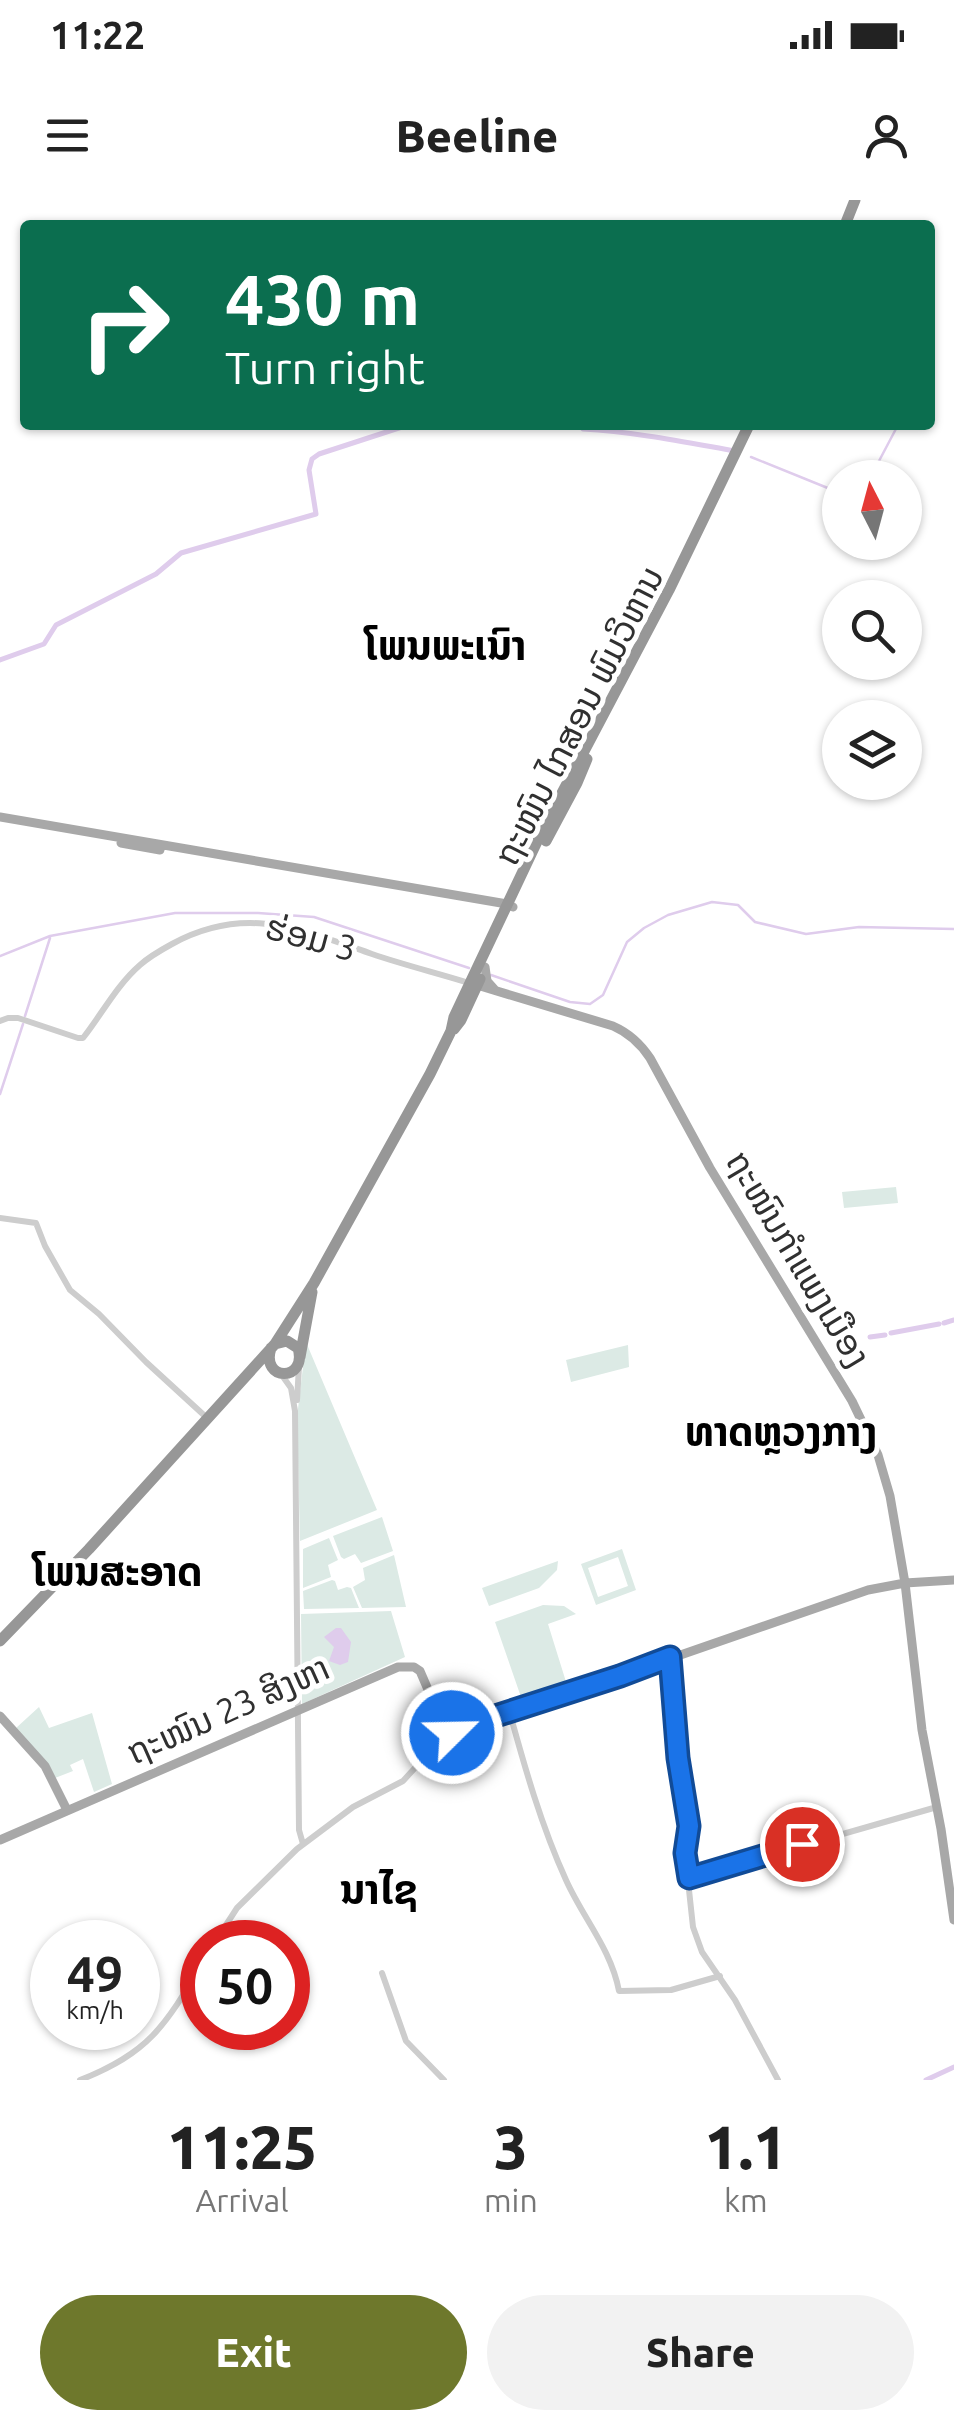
<!DOCTYPE html>
<html lang="en">
<head>
<meta charset="utf-8">
<style>
  :root { --surface:#fff; --page:#f2f2f2; --text:#222; --muted:#767676; --accent:#6e782c }
  body { margin:0; font-family:Ubuntu,"Noto Sans Lao",sans-serif; background:var(--page); color:var(--text); height:100vh; display:flex; flex-direction:column; font-size:38px; white-space:nowrap }
  * { box-sizing:border-box; margin:0 }
  p { font-size:32px; color:var(--muted) }
  .icon { flex:none; width:55px; height:55px; fill:none; stroke:currentColor; stroke-width:2; stroke-linecap:round; stroke-linejoin:round }
  .map { position:relative; height:1880px; overflow:hidden }
  .details { display:flex; flex-direction:column; background:var(--surface); flex:1 }
  .details>* { flex:none }
  .hud { position:absolute; left:20px; top:20px; width:915px; height:210px; border-radius:10px; box-shadow:0 2px 8px #0004; background:#0b6e4f; color:#fff; overflow:hidden }
  .needle { width:65px; rotate:354deg }
  .fabs { position:absolute; left:822px; top:260px; display:grid; gap:20px }
  .fabs a { display:grid; place-items:center; width:100px; height:100px; border-radius:50%; background:var(--surface); box-shadow:0 2px 8px #0004; font-size:50px }
  .speed { position:absolute; left:30px; top:1720px; display:flex; gap:20px; font-size:50px; font-weight:700; text-align:center }
  .speed>* { display:grid; place-content:center; width:130px; height:130px; border-radius:50%; background:var(--surface); box-shadow:0 2px 8px #0004; line-height:1 }
  .speed small { font-size:25px; font-weight:400 }
  .speed .limit { border:15px solid #d22; background:#fff; color:#111 }
  .pin { position:absolute; display:grid; place-items:center; width:85px; height:85px; color:#fff; margin:-42px; border:5px solid #fff; border-radius:50%; box-shadow:0 2px 10px #0007 }
  .me { position:absolute; width:110px; margin:-55px; rotate:67deg; stroke-linejoin:round; filter:drop-shadow(0 0 8px #0008) }
  .turn { display:flex; align-items:center; gap:35px; height:210px; padding:0 40px; font-size:45px }
  .turn .icon { width:130px; height:130px; stroke-width:2.5 }
  .turn b { display:block; font-size:70px; line-height:85px }
  .eta { display:flex; justify-content:space-evenly; align-items:center; height:170px; text-align:center }
  .eta b { font-size:60px; font-weight:800; line-height:70px }
  .cta { display:flex; gap:20px; margin-top:auto; padding:20px 40px }
  .cta a { flex:1; height:115px; border-radius:60px; background:var(--accent); color:#fff; font-size:40px; font-weight:800; line-height:115px; text-align:center }
  .cta a+a { background:var(--page); color:var(--text) }
  .status { display:flex; justify-content:space-between; align-items:center; height:70px; padding:0 50px; background:var(--surface); direction:ltr }
  .status svg { height:28px; fill:currentColor }
  header { display:flex; justify-content:space-between; align-items:center; height:130px; padding:0 40px; background:var(--surface); font-size:45px; font-weight:800 }
  .map>svg:first-child { display:block }
  .green { fill:#dceae5; fill-rule:evenodd }
  .water { fill:#dfccec }
  .lines { fill:none; stroke-linecap:round; stroke-linejoin:round }
  .stream { stroke:#dfccec; stroke-width:2.5 }
  .canal { stroke:#dfccec; stroke-width:5 }
  .minor { stroke:#cdcdcd; stroke-width:6 }
  .major { stroke:#a8a8a8; stroke-width:9 }
  .highway { stroke:#979797; stroke-width:11 }
  .route-casing { stroke:#114b97; stroke-width:25 }
  .route { stroke:#1a73e8; stroke-width:18 }
  .labels { text-anchor:middle; stroke-width:10; stroke-linejoin:round; paint-order:stroke }
  .street-label { font-size:35px; fill:#303030; stroke:#fff }
  .quarter-label { font-size:40px; font-weight:bold; fill:#000; stroke:#fff }
</style>
</head>
<body>
<div class="status"><b>11:22</b><svg viewBox="0 0 49 12"><path d="M0 12V9h3v3zM5 12V6h3v6zM10 12V3h3v9zM15 12V0h3v12zM26 1h20v11H26zM47 4h2v5h-2z"/></svg></div>
<header><svg class="icon" aria-label="menu" viewBox="0 0 24 24"><path d="M4 6h16M4 12h16M4 18h16"/></svg>Beeline<svg class="icon" aria-label="person" viewBox="0 0 24 24"><circle cx="12" cy="8" r="4"/><path d="M4 21q1-7 8-7t8 7"/></svg></header>
<div class="map">
<svg width="954" height="1880" viewBox="0 0 954 1880">
  <rect width="100%" height="100%" fill="#fff"/>
  <!-- green -->
  <path class="green" d="M896,987l2,16 -54,5 -2,-16z
    M306,1142l71,168 -77,31 -3,-124z
    M628,1145l1,22 -58,15 -5,-22z
    M382,1317l11,34 -32,12 -6,-9 -11,5 -3,-2 -8,-21z
    M329,1338l9,22 -10,5 3,12 -28,11v-39z
    M622,1349l14,41 -40,15 -15,-41zM618,1357l10,29 -30,11 -10,-29z
    M394,1355l12,52 -44,1 -9,-21 12,-7 -2,-12z
    M558,1361l-1,9 -18,18 -50,18 -7,-18z
    M332,1380l3,1 3,9 9,-3 4,1 8,20 -55,1 -1,-18z
    M543,1405l21,1 12,8 -28,10 19,61 -45,15 -27,-78z
    M391,1411l14,46 -103,47 -1,-90z
    M39,1507l10,21 43,-15 20,71 -18,8 -11,-33 -13,6 3,6 -18,7 -39,-50z"/>
  <!-- water -->
  <path class="water" d="M336,1428h5l10,14 -3,20 -8,3 -11,-4 5,-14 -10,-10z"/>
  <g class="lines">
    <!-- stream -->
    <path class="stream" d="M751,257l89,36
      M870,278l28,-53
      M0,756l50,-20 125,-23h83l56,4 155,51
      M491,775l79,27 20,2 13,-9 24,-53 17,-14 24,-13 44,-13 26,3 17,17 51,12 53,-7 95,2
      M25,816l25,-78
      M0,894l23,-70"/>
    <!-- canal -->
    <path class="canal" d="M580,225l3,4c52,3 101,13 152,22
      M0,460l44,-16 12,-19 100,-51 25,-21 135,-39 -7,-44 3,-11 7,-5 89,-29
      M944,1123l10,-3
      M891,1133l48,-9
      M870,1137l15,-2
      M926,1880l28,-13"/>
    <!-- minor -->
    <path class="minor" d="M0,821l8,-3h10l60,20h5c19,-24 33,-52 57,-73 10,-9 21,-15 32,-21 73,-40 128,-15 200,10 32,11 65,19 97,29
      M0,1018l36,5 9,23 25,44 29,24 47,48 60,55
      M281,1174l10,14 4,23 4,419 4,14
      M297,1200l2,-33
      M670,1458l8,100 11,68 -4,27 8,74 9,25 33,48 43,80
      M509,1510c16,58 32,115 57,170 17,38 45,69 53,111l52,-1 49,-14
      M689,1678l248,-71
      M215,1742l22,-34 60,-59 56,-42 50,-26 42,-46
      M382,1773l24,68 38,39
      M80,1880c69,-27 85,-54 122,-116"/>
    <!-- major -->
    <path class="major" d="M0,617l507,87 6,3
      M121,643l39,7
      M485,767l2,14 8,9
      M477,785l136,41c16,7 27,17 37,32l60,110 142,233 26,54 12,41 15,87 17,147 19,99 13,91
      M0,1516l45,50 22,44
      M445,1529l4,-1 3,2 168,-54 248,-86 37,-7 49,-3
      M0,1640l398,-173h16l6,4 25,58 -1,5 7,2"/>
    <!-- highway -->
    <path class="highway" d="M845,25l10,-25
      M546,641l31,-58 10,-24
      M454,829l7,-9 19,-41
      M275,1144l39,-61 116,-209 21,-43 3,-14 16,-34 72,-152 127,-241 80,-165
      M300,1157l12,-65
      M0,1441l89,-92 186,-205 12,-3 11,7c10,34 -38,34 -27,0"/>
  </g>
  <g class="lines">
    <defs>
      <path id="route" d="M452,1533v-3l168,-54 50,-19 8,101 11,68 -4,27 4,25 113,-34"/>
    </defs>
    <!-- route casing -->
    <use href="#route" class="route-casing"/>
    <!-- route -->
    <use href="#route" class="route"/>
  </g>
  <g class="labels">
    <!-- street labels -->
    <g class="street-label">
      <text transform="translate(579 516) rotate(-63)" y="12">ຖະໜົນ ໄກສອນ ພົມວິຫານ</text>
      <text transform="translate(311 738) rotate(15)" y="12">ຮ່ອມ 3</text>
      <text transform="translate(798 1059) rotate(59)" y="12">ຖະໜົນກຳແພງເມືອງ</text>
      <text transform="translate(228 1510) rotate(-24)" y="12">ຖະໜົນ 23 ສິງຫາ</text>
    </g>
    <!-- quarter labels -->
    <g class="quarter-label">
      <text x="445" y="460">ໂພນພະເນົາ</text>
      <text x="781" y="1246">ທາດຫຼວງກາງ</text>
      <text x="117" y="1386">ໂພນສະອາດ</text>
      <text x="379" y="1704">ນາໄຊ</text>
    </g>
  </g>
</svg>
<div class="fabs">
<a><svg class="needle" viewBox="-14 -14 28 28"><path d="M0-13l5 13h-10z" fill="#e53935"/><path d="M0 13l5-13h-10z" fill="#767676"/></svg></a>
<a><svg class="icon" aria-label="search" viewBox="0 0 24 24"><circle cx="10" cy="10" r="6"/><path d="M15 15l6 6"/></svg></a>
<a><svg class="icon" aria-label="layers" viewBox="0 0 24 24"><path d="M12 4l9 5-9 5-9-5zM3 14l9 5 9-5"/></svg></a>
</div>
<div class="speed"><div>49<small>km/h</small></div><div class="limit">50</div></div>
<div class="pin" style="left:802px;top:1644px;background:#d93025"><svg class="icon" aria-label="arrive" viewBox="0 0 24 24"><path d="M6 21V4h12l-3 4 3 4H6"/></svg></div>
<svg class="me" style="left:452px;top:1533px" viewBox="-20 -20 40 40"><circle r="17" fill="#1a73e8" stroke="#fff" stroke-width="3"/><path d="M0-11L8 9 0 5-8 9z" fill="#fff"/></svg>
<div class="hud">
<div class="turn"><svg class="icon" aria-label="right" viewBox="0 0 24 24"><path d="M7 20v-9h11M14 6l5 5-5 5"/></svg><div><b>430 m</b>Turn right</div></div>
</div>
</div>
<section class="details">
<div class="eta">
<div><b>11:25</b><p>Arrival</p></div>
<div><b>3</b><p>min</p></div>
<div><b>1.1</b><p>km</p></div>
</div>
<div class="cta"><a>Exit</a><a>Share</a></div>
</section>
</body>
</html>
